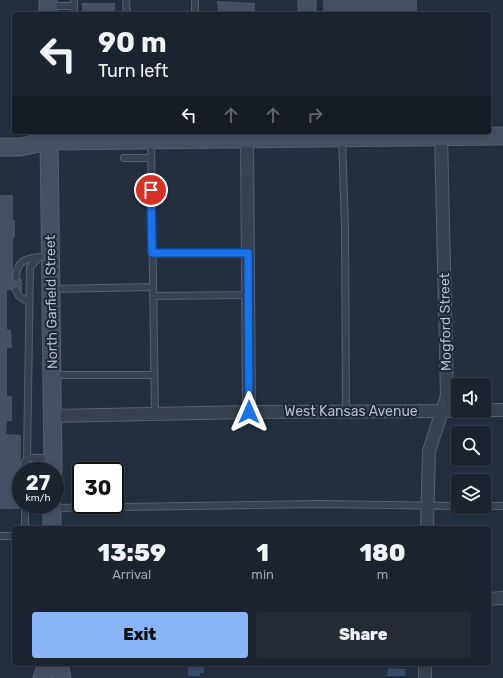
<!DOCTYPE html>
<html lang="en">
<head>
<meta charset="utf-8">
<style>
  :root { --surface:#1b232e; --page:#242b36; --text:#f1f3f6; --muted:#a0a4aa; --line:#39404a; --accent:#8ab4f8 }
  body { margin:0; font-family:Rubik,sans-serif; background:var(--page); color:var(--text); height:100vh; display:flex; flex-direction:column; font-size:15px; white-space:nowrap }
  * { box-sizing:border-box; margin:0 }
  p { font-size:13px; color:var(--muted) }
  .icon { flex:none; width:22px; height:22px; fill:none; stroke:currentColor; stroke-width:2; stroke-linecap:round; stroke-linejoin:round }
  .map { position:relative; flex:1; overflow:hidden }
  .details { position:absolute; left:12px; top:526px; width:479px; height:140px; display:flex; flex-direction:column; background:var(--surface); border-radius:4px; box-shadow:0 2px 6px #0003,0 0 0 1px var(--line) }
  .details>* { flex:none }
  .banner { position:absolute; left:12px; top:12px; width:479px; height:122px; border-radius:4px; box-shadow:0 2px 6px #0003,0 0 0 1px var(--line); background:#1b232e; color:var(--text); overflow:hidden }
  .buttons { position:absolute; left:451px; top:378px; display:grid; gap:8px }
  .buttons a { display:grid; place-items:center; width:40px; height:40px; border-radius:4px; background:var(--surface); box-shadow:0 2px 6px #0003,0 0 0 1px var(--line); font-size:20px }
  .speed { position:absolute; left:12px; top:462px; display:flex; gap:8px; font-size:20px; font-weight:700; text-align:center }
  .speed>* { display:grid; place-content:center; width:52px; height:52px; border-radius:50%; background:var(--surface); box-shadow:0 2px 6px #0003,0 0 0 1px var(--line); line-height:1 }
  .speed small { font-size:10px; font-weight:400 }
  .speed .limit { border:2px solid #111; border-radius:6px; background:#fff; color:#111 }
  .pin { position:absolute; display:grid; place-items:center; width:34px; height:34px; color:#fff; margin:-17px; border:2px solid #fff; border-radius:50%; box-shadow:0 1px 4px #0007 }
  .me { position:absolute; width:44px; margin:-22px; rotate:0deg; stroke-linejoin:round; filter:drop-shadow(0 0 3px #0008) }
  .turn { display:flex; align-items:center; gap:14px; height:84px; padding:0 20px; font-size:18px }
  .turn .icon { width:52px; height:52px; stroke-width:2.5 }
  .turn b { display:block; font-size:28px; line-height:34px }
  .lanes { display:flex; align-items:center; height:38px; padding:0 20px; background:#0003; justify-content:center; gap:20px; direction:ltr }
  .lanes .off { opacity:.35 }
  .eta { display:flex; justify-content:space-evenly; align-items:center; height:68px; text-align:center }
  .eta b { font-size:24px; font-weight:800; line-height:28px }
  .cta { display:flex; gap:8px; margin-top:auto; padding:8px 20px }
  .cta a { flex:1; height:46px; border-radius:4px; background:var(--accent); color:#111; font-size:16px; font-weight:800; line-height:46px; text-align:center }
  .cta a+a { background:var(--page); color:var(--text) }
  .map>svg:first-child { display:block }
  .water { fill:#394c67 }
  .building { fill:#455162 }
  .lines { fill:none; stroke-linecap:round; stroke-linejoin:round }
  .lane-casing { stroke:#565f6c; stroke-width:8 }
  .street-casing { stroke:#565f6c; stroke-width:14 }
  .secondary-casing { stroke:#565f6c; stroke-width:19 }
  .lane { stroke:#38414e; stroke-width:6 }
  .street { stroke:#38414e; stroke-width:12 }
  .secondary { stroke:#465061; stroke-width:17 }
  .route-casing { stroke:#114b97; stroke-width:10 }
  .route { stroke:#1a73e8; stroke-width:7 }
  .labels { text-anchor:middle; stroke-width:4; stroke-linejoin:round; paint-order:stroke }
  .street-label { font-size:14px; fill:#b4bcc9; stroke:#1d2633 }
</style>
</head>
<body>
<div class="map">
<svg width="503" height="678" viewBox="0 0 503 678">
  <rect width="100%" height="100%" fill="#242f3e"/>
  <!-- water -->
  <path class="water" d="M188,664h16v9h-4v3h-12z
    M388,668l17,1v7h-18z"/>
  <!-- building -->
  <path class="building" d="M323,0h94v14h-94z
    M217,1l38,2v11h-37z
    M82,3h33v11h-33z
    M0,195h13v25h2v17l-2,2v39l9,1v12l-15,-1v39l4,1 1,18h-5v48h5v25h-5l-1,13 15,1 -1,74h-20z"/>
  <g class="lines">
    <defs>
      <path id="lane" d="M74,0v14
        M126,0l1,14
        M195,0v14
        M50,6h24
        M342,139l3,88 1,184
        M151,141l4,273
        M124,158h27
        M152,253h96
        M16,278c1,-17 8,-19 23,-21
        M52,289l101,-2
        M16,290l3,6 9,6
        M153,296l95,-1
        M54,375h100
        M27,458l3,-191 9,-10 10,-1
        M25,471l-1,-7 3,-6h24
        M25,505v23
        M484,506h19
        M54,508l265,-4 139,2
        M0,536h14"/>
      <path id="street" d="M247,138l2,274
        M484,410h19
        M53,416l196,-4 209,-1
        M427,528l2,-77 18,-55 -6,-260
        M489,599l14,-1
        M425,664v14"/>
      <path id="secondary" d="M48,0v14
        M307,0v14
        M49,132l4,339
        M0,147h20l29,-6 454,-5
        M52,505v23
        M59,664l3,14
        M42,678l5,-14"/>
    </defs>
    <!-- lane casing -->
    <use href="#lane" class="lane-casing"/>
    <!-- street casing -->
    <use href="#street" class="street-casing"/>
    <!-- secondary casing -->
    <use href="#secondary" class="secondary-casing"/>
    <!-- lane -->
    <use href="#lane" class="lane"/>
    <!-- street -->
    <use href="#street" class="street"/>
    <!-- secondary -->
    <use href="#secondary" class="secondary"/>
  </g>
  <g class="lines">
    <defs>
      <path id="route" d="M151,190l1,63h96l1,159"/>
    </defs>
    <!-- route casing -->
    <use href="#route" class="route-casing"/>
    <!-- route -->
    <use href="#route" class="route"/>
  </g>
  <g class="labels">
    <!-- street labels -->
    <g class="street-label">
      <text transform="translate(51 302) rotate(-91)" y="5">North Garfield Street</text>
      <text transform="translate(445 322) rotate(-91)" y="5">Mogford Street</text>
      <text x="351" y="416">West Kansas Avenue</text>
    </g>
  </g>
</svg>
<div class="buttons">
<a><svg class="icon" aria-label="sound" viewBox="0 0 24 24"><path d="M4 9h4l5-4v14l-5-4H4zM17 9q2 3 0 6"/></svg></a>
<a><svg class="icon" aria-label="search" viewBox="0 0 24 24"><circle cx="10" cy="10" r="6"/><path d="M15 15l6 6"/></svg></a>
<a><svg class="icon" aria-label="layers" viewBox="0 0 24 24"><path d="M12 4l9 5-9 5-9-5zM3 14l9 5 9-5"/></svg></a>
</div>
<div class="speed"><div>27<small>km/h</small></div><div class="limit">30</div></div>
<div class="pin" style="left:151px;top:190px;background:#d93025"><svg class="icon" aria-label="arrive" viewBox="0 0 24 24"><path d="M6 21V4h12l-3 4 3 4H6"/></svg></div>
<svg class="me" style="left:249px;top:412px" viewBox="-20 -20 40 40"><path d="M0-17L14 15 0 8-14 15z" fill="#1a73e8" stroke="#fff" stroke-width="4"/></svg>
<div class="banner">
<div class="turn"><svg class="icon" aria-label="left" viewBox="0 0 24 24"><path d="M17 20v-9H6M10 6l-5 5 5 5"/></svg><div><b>90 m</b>Turn left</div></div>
<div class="lanes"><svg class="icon" aria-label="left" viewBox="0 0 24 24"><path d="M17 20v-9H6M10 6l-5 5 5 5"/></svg><svg class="icon off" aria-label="ahead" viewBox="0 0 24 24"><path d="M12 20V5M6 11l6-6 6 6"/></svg><svg class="icon off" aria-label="ahead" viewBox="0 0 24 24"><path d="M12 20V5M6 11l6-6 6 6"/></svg><svg class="icon off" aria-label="right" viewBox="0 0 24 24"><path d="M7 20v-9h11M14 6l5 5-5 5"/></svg></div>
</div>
<section class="details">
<div class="eta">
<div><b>13:59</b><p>Arrival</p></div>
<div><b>1</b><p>min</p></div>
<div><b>180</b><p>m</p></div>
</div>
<div class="cta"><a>Exit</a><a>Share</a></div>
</section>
</div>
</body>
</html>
